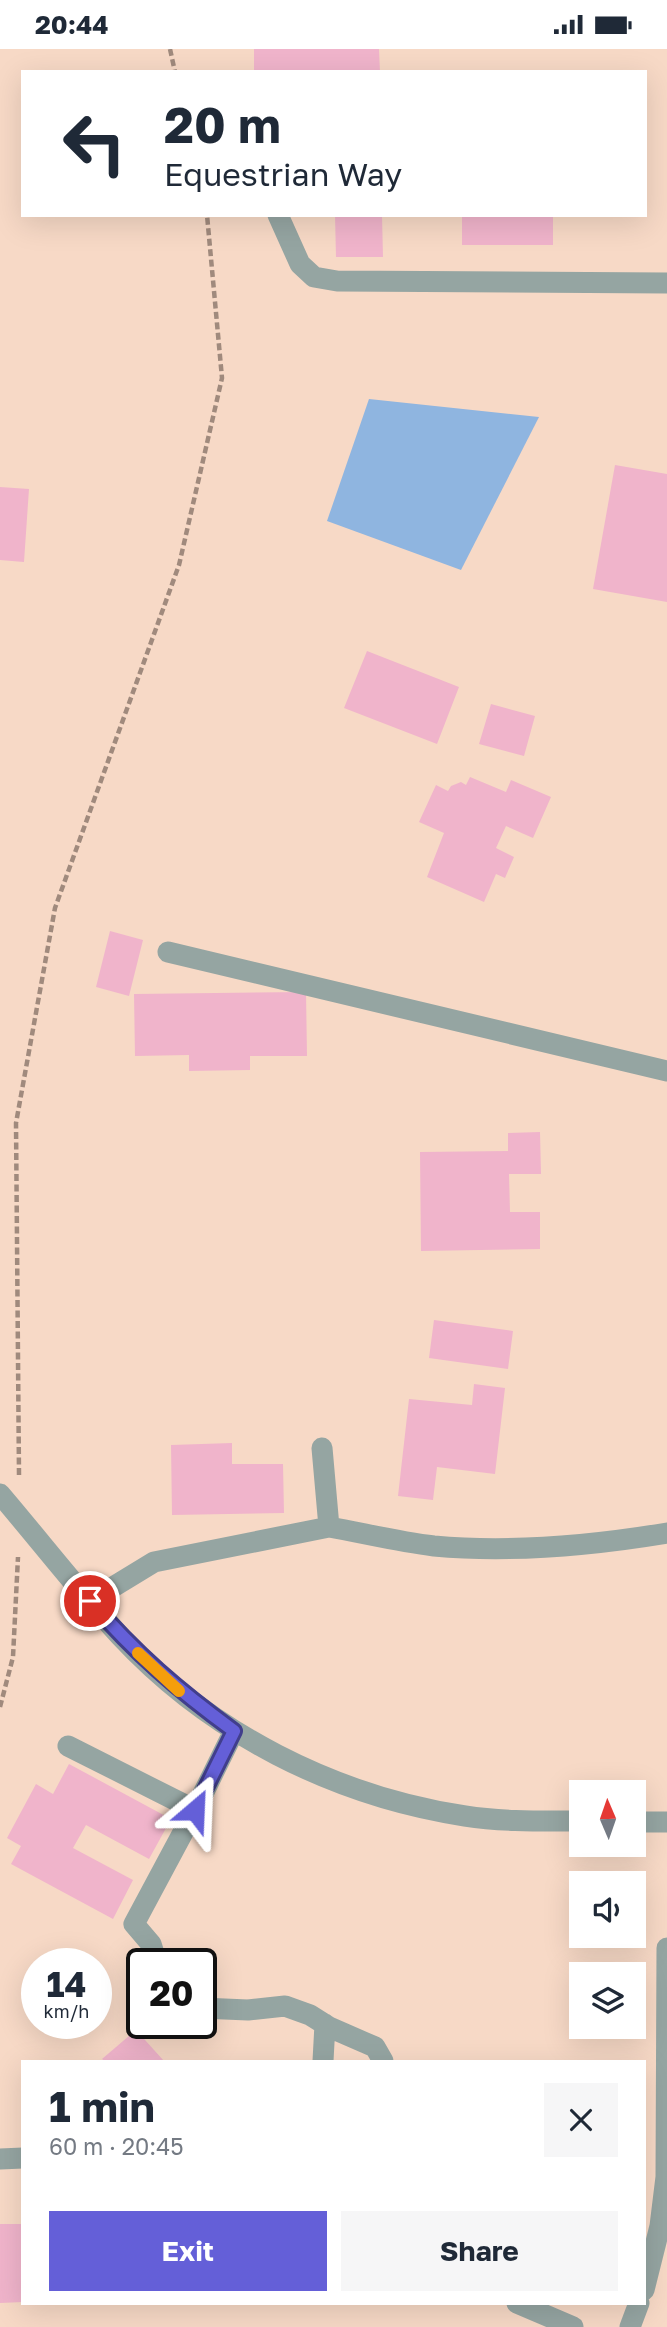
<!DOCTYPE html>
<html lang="en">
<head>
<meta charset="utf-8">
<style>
  :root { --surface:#fff; --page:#f6f6f7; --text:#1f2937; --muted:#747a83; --accent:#645fd8 }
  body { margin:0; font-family:"Golos Text",sans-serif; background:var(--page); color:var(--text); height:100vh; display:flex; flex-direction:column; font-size:26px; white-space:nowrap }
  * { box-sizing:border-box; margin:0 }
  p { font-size:23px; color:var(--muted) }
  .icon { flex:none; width:38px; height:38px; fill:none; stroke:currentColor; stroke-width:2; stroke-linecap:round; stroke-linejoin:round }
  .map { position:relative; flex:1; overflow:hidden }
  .panel { position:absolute; left:21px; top:2011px; width:625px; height:245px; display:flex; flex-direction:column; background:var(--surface); border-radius:0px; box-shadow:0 7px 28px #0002 }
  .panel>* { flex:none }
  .banner { position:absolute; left:21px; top:21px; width:626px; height:147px; border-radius:0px; box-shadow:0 7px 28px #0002; background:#fff; color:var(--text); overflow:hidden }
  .needle { width:46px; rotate:358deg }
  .fabs { position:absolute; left:569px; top:1731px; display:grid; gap:14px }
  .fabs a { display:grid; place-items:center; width:77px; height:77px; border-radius:0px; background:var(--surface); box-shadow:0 7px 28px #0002; font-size:35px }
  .speed { position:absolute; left:21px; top:1899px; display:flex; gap:14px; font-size:35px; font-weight:700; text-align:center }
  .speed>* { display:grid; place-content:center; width:91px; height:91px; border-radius:50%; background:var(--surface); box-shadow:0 7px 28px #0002; line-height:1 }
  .speed small { font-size:18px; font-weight:400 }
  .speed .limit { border:4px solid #111; border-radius:10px; background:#fff; color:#111 }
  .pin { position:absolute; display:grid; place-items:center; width:60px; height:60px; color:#fff; margin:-30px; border:4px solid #fff; border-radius:50%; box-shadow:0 2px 7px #0007 }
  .me { position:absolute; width:77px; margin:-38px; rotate:26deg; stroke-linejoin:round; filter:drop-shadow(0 0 5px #0008) }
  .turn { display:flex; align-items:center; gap:24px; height:147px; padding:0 28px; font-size:32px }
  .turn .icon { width:91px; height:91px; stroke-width:2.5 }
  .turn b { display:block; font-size:49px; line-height:60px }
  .round { display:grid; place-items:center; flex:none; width:74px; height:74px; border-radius:0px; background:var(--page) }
  .head { display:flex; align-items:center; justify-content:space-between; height:119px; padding:0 28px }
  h1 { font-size:42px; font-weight:700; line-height:52px }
  .action { display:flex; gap:14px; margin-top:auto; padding:14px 28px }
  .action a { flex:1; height:80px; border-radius:0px; background:var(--accent); color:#fff; font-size:28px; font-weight:700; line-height:80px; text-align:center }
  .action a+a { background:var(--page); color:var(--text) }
  .status { display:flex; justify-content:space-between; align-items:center; height:49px; padding:0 35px; background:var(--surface); direction:ltr }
  .status svg { height:19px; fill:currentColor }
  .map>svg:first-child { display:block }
  .water { fill:#8fb5e0 }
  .building { fill:#f0b4cb }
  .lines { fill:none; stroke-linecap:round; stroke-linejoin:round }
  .path { stroke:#a08a7d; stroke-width:4.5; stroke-dasharray:7 3.5; stroke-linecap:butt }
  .minor { stroke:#95a5a2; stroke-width:21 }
  .route-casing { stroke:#413e8c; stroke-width:18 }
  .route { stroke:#645fd8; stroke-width:12 }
  .slow { stroke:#f59e0b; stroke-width:12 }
</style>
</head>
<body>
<div class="status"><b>20:44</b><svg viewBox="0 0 49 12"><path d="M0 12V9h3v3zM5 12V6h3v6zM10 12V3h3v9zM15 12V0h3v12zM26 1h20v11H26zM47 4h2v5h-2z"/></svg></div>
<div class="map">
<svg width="667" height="2278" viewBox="0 0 667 2278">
  <rect width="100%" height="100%" fill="#f7d9c6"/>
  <!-- water -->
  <path class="water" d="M369,350l170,18 -78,153 -134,-49z"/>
  <!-- building -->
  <path class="building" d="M254,0h125l1,23h-126z
    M335,166h47l1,42h-47z
    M462,166h91v30h-91z
    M615,416l52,9v128l-74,-13z
    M0,438l29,2 -5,73 -24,-2z
    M367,602l92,36 -22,57 -93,-36z
    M491,655l44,12 -11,40 -45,-12z
    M470,728l36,15 5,-12 40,17 -18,41 -27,-12 -10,22 18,9 -9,21 -9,-4 -12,28 -57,-25 17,-44 -25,-11 17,-37 12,6 3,-5 10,-4 5,3z
    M110,882l33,9 -14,56 -33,-9z
    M306,943l1,64h-57v14l-61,1v-16l-54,1 -1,-62z
    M540,1083l1,42h-32l1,38h30v37l-119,2 -1,-99 88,-1v-18z
    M434,1271l79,11 -5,38 -79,-11z
    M474,1335l31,4 -10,86 -58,-7 -4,33 -35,-4 11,-97 63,6z
    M232,1394v21h51l1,49 -112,2 -1,-70z
    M69,1715l102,55 -22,40 -63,-34 -13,23 60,32 -20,39 -102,-55 10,-18 -14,-8 29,-54 17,10z
    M136,1981l28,31h-59l-3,-2z
    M0,2175h23v78l-23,1z"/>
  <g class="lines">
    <!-- path -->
    <path class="path" d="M170,0l5,23
      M19,1426l-3,-352 39,-215 124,-343 43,-187 -15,-163
      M0,1658l13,-50 5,-100"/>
    <!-- minor -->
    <path class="minor" d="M278,166l22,49 14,13 23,4 330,2
      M168,903l499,119
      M0,1445c40,47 78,96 120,142 90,97 214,160 345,180 38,6 77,5 116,5
      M329,1478c34,6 70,15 105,19 78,7 155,0 233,-13
      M90,1552l64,-39 175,-35 -7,-79
      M68,1697l127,64 39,-79
      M634,1773h33
      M157,1914l-6,-19 -17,-20 61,-114
      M201,1959l47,2 37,-4 25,9 19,12 46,20 8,14
      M323,2012l2,-37
      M0,2110l23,-1
      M644,2241l16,-64 6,-49 1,-229
      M517,2254l56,24
      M630,2278l9,-24"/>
  </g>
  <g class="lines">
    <defs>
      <path id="route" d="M90,1552c46,53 88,89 144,130l-39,79"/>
    </defs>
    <!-- route casing -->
    <use href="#route" class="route-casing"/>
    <!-- route -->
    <use href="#route" class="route"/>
    <!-- slow -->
    <path class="slow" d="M138,1604l41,38"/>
  </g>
</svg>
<div class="fabs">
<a><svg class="needle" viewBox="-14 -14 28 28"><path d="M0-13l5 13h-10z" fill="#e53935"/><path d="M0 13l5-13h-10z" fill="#747a83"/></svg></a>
<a><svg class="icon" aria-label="sound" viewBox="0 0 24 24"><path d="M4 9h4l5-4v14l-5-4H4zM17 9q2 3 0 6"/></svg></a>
<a><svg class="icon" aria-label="layers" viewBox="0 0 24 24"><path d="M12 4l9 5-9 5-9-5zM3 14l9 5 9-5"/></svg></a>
</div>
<div class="speed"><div>14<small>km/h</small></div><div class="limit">20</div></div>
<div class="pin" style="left:90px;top:1552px;background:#d93025"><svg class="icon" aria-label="arrive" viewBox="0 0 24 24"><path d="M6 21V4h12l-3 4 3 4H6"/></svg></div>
<svg class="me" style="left:195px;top:1761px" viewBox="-20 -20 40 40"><path d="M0-17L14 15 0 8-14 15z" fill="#645fd8" stroke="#fff" stroke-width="4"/></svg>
<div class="banner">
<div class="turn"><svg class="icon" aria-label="left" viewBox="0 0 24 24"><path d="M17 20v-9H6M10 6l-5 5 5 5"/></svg><div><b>20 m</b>Equestrian Way</div></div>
</div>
<section class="panel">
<div class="head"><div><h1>1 min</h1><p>60 m · 20:45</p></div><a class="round"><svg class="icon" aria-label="close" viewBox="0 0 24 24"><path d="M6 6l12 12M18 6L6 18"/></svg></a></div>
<div class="action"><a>Exit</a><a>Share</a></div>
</section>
</div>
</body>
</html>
